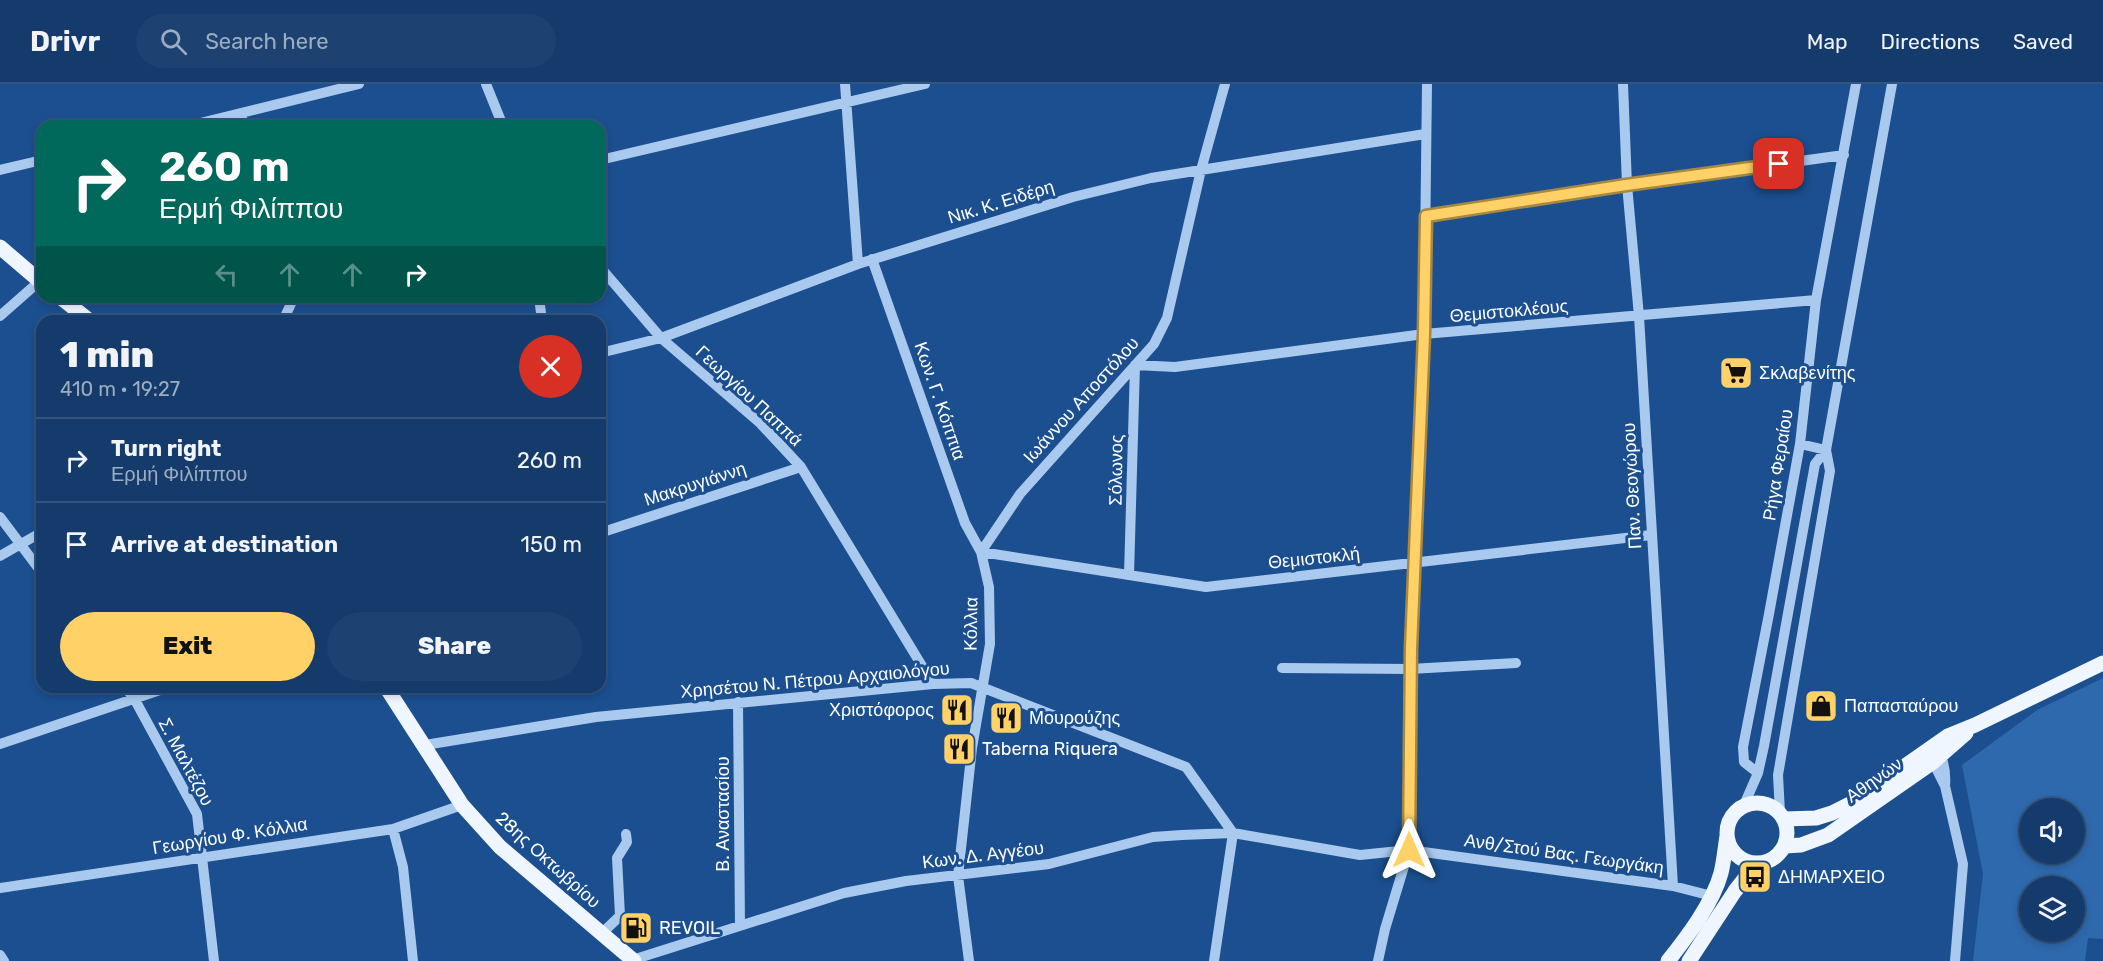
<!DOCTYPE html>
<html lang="en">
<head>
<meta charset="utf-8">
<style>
  :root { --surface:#143b6b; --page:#1d4271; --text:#f1f3f6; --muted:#9dadc1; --line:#33557e; --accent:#ffd166 }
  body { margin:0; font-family:Rubik,sans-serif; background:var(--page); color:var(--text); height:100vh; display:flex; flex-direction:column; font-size:22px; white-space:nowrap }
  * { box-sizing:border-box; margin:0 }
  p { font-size:20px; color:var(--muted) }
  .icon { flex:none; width:33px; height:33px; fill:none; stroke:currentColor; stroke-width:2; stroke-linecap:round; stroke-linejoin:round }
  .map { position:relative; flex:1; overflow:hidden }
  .panel { position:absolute; left:36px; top:231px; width:570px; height:378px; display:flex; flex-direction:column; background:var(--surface); border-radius:18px; box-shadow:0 3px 9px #0003,0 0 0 2px var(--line) }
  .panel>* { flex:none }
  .top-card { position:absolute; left:36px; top:36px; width:570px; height:183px; border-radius:18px; box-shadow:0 3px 9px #0003,0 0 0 2px var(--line); background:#00695c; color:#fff; overflow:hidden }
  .controls { position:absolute; left:2019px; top:714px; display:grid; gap:12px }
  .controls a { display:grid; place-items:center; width:66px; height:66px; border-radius:50%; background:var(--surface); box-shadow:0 3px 9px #0003,0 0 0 2px var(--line); font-size:30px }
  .pin { position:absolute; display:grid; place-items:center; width:51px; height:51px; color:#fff; margin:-26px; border-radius:12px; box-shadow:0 3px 9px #0006 }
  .me { position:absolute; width:66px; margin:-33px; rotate:0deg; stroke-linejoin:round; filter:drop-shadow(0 0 4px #0008) }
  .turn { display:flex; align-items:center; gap:21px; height:126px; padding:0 24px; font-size:27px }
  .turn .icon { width:78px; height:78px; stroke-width:2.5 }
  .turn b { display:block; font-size:42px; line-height:51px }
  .lanes { display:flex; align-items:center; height:57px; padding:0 24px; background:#0003; justify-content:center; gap:30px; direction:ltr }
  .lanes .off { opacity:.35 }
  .round { display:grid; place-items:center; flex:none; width:63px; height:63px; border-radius:32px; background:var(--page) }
  .summary { display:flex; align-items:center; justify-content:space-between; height:102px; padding:0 24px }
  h1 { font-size:36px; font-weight:800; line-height:45px }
  .button { display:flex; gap:12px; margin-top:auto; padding:12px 24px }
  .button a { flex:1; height:69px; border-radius:36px; background:var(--accent); color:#111; font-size:24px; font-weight:800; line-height:69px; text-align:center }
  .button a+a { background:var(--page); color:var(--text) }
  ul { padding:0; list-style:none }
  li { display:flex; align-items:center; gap:18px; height:84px; padding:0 24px; border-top:2px solid var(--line) }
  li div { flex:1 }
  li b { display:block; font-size:22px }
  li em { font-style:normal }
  header { display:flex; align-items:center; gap:36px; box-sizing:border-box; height:84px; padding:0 30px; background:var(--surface); border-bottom:2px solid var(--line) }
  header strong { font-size:28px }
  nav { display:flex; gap:33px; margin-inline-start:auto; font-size:21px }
  .search { width:420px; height:54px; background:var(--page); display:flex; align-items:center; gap:15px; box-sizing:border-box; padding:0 21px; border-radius:33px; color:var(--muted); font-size:22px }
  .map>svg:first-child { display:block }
  .green { fill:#2e69ad; fill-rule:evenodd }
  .building { fill:#4478b7; stroke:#cfe3fa; stroke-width:1.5 }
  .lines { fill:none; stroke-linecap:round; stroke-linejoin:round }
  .minor { stroke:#a9c9ee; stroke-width:10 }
  .major { stroke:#f0f6ff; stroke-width:15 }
  .route-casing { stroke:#a68842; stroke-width:15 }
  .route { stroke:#ffd166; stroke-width:10 }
  .labels { text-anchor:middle; stroke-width:6; stroke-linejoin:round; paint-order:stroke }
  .street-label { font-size:18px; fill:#fff; stroke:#1b4f8f }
  .poi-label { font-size:18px; fill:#fff; stroke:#1b4f8f; text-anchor:start }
</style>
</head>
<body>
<header>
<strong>Drivr</strong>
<div class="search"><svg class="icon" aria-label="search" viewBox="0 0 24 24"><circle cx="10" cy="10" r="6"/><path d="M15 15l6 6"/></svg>Search here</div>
<nav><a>Map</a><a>Directions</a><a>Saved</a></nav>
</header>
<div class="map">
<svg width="2103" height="877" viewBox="0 0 2103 877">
  <rect width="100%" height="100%" fill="#1b4f8f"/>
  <!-- green -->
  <path class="green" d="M2103,594v261l-15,-1 -3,23h-112l10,-87 -21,-109 75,-55zM2030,724h44v46h-44zM2030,802h44v46h-44z"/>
  <!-- building -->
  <path class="building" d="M644,829l3,28 -18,2 -4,-27z"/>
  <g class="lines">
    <!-- minor -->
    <path class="minor" d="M486,0l17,42
      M845,0l13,180
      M1623,0l4,101 12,131 34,570
      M237,30l11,12
      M188,42l171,-42
      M600,76l325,-76
      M0,86l42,-10
      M1426,132l201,-31 217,-30
      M872,175l93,264 16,29 8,35 1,57 -18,104 -14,128 11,85
      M600,183l61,71 99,85 41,44 132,217
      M539,213l3,24
      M0,232l42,-37
      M283,237l11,-24
      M600,269l61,-15 197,-74 215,-67 78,-19 274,-44
      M1800,360l26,6
      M0,433l42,56
      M600,449l201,-66
      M981,468l225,35 445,-52
      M981,468l39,-58 134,-150 13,-26 34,-148 24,-86
      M0,472l42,-24
      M1129,491l6,-210 40,2 249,-33 392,-34
      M1282,584l128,1 106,-6
      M125,603l10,13 62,114 17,147
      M738,618l2,224
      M0,660l169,-57
      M425,661l171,-28 337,-33 38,-1 215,84 47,66
      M1930,672l15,30c1,-12 -1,-26 -8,-36
      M1758,689l-14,-11 -1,-15 26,-133 31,-170 16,-144 40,-216
      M1945,702l18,78 -8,97
      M1744,721l14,-32 6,-27 51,-282 11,-14
      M1780,729l-2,-38 52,-304 -4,-21 66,-366
      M393,745l10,38 10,94
      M0,804l393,-59 69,-24
      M601,850l19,-18 -3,-58 10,-16 -1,-8
      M0,871l4,6
      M629,877l215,-68 62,-12 143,-17 104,-27 29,-2 51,-2 127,22 49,-5 264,36 39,10
      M1214,877l19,-128
      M1378,877l7,-32 24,-79 4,-286 11,-230 3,-250"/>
    <!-- major -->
    <path class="major" d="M0,163l42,36
      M60,213l30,24
      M386,603l76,118 38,42 134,114
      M1727 749a30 30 0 1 1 60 0a30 30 0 1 1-60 0Z
      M1784,735l32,-1 16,-5 20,-10 96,-67 27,-11 128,-62
      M1785,762l16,-1 27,-10 105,-73 33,-29
      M1668,877c19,-24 45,-58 53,-88 3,-12 4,-25 6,-37
      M1689,877l46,-70 22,-28"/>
  </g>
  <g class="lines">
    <defs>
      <path id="route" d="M1409,766l2,-202 13,-314 2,-118 200,-31 153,-21"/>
    </defs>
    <!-- route casing -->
    <use href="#route" class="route-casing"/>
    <!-- route -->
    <use href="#route" class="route"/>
  </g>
  <!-- icons -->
  <defs>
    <symbol id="supermarket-square" viewBox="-11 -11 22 22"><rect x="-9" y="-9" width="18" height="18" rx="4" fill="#ffd166" stroke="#1b4f8f"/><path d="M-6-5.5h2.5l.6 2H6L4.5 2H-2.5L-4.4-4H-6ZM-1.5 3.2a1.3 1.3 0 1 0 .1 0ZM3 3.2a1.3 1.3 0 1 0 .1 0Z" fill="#111"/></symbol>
    <symbol id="shop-square" viewBox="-11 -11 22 22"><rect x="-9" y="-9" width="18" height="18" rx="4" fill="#ffd166" stroke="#1b4f8f"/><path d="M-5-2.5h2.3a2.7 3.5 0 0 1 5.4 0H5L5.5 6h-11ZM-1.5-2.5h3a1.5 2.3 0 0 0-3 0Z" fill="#111"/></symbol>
    <symbol id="restaurant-square" viewBox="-11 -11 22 22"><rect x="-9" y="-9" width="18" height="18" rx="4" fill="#ffd166" stroke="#1b4f8f"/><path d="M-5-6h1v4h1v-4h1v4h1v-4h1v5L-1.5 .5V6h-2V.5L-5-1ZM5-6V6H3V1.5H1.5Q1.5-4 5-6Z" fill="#111"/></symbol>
    <symbol id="bus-square" viewBox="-11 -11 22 22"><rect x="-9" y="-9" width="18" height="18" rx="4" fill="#ffd166" stroke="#1b4f8f"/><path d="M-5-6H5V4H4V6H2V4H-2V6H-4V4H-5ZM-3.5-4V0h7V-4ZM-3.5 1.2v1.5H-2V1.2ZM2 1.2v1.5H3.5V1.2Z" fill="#111"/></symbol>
    <symbol id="fuel-square" viewBox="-11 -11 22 22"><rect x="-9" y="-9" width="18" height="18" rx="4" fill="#ffd166" stroke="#1b4f8f"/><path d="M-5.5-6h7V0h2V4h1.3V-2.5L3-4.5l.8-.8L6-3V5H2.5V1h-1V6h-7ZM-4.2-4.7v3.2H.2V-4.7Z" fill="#111"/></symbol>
  </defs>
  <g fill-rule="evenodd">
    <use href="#supermarket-square" x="1717" y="270" width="38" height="38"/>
    <use href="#shop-square" x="1802" y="603" width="38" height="38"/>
    <use href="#restaurant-square" x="938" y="607" width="38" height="38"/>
    <use href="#restaurant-square" x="987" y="615" width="38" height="38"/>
    <use href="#restaurant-square" x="940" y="646" width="38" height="38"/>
    <use href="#bus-square" x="1736" y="774" width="38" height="38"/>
    <use href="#fuel-square" x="617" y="825" width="38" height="38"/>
  </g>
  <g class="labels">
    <!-- street labels -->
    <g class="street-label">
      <text transform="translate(1001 118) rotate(-17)" y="6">Νικ. Κ. Ειδέρη</text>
      <text transform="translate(1509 227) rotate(-5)" y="6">Θεμιστοκλέους</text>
      <text transform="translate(749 312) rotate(43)" y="6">Γεωργίου Παππά</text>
      <text transform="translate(1081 316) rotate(-48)" y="6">Ιωάννου Αποστόλου</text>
      <text transform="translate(940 317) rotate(71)" y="6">Κων. Γ. Κόππια</text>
      <text transform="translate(1778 381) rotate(-81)" y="6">Ρήγα Φεραίου</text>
      <text transform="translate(1116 386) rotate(-89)" y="6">Σόλωνος</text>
      <text transform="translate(695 400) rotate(-18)" y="6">Μακρυγιάννη</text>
      <text transform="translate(1632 402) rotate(-93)" y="6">Παν. Θεογώρου</text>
      <text transform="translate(1314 474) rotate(-6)" y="6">Θεμιστοκλή</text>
      <text transform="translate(971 540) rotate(-89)" y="6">Κόλλια</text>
      <text transform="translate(815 596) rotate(-5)" y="6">Χρησέτου Ν. Πέτρου Αρχαιολόγου</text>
      <text transform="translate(186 678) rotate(62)" y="6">Σ. Μαλτέζου</text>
      <text transform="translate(1874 696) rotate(-35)" y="6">Αθηνών</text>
      <text transform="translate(723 730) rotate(-90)" y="6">Β. Αναστασίου</text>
      <text transform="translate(230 752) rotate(-9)" y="6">Γεωργίου Φ. Κόλλια</text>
      <text transform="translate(1564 770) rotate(8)" y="6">Ανθ/Στού Βας. Γεωργάκη</text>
      <text transform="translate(983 771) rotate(-7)" y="6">Κων. Δ. Αγγέου</text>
      <text transform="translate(548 776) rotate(42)" y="6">28ης Οκτωβρίου</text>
    </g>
    <!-- poi labels -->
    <g class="poi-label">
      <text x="1759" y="295">Σκλαβενίτης</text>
      <text x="1844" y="628">Παπασταύρου</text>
      <text x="934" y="632" text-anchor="end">Χριστόφορος</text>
      <text x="1029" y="640">Μουρούζης</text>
      <text x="982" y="671">Taberna Riquera</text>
      <text x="1778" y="799">ΔΗΜΑΡΧΕΙΟ</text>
      <text x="659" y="850">REVOIL</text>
    </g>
  </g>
</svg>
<div class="controls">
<a><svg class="icon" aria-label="sound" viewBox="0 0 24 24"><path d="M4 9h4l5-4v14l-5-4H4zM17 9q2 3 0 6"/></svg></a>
<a><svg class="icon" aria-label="layers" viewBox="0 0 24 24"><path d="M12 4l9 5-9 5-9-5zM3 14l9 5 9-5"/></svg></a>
</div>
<div class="pin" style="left:1779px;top:80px;background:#d93025"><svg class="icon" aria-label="arrive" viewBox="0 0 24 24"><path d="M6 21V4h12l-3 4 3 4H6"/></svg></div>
<svg class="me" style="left:1409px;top:766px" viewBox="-20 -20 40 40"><path d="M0-17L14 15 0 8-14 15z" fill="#ffd166" stroke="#fff" stroke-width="4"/></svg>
<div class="top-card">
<div class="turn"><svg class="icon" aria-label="right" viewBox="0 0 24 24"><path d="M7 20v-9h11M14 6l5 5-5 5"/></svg><div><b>260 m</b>Ερμή Φιλίππου</div></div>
<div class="lanes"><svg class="icon off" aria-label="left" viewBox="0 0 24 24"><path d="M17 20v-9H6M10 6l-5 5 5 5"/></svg><svg class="icon off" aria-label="ahead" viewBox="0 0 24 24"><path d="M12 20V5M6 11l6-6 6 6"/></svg><svg class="icon off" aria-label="ahead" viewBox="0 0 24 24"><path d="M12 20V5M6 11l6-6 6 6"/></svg><svg class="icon" aria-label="right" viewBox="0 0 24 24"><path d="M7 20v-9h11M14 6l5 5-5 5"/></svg></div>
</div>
<section class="panel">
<div class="summary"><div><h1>1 min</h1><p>410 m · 19:27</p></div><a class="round" style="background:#d93025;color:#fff"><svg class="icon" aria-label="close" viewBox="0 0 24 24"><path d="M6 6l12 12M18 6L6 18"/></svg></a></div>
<ul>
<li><svg class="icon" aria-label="right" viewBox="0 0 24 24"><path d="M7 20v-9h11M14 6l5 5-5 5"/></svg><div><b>Turn right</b><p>Ερμή Φιλίππου</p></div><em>260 m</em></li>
<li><svg class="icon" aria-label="arrive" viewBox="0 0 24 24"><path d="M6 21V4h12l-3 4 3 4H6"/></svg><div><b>Arrive at destination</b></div><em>150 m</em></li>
</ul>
<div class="button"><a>Exit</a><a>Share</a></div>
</section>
</div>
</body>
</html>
